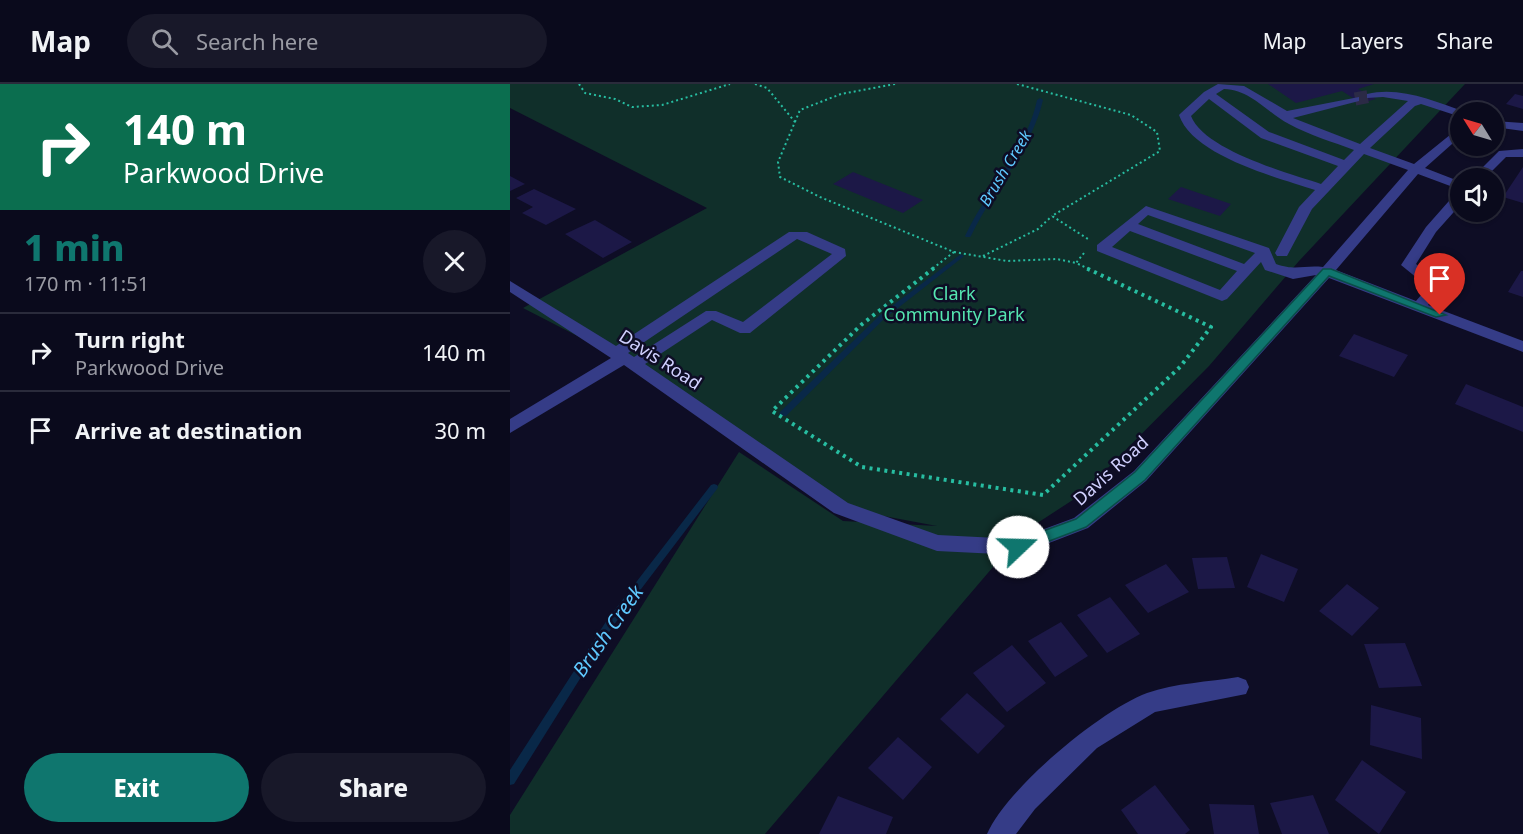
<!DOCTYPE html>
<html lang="en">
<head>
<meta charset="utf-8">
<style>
  :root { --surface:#0a0a1c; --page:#181829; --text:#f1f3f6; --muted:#999aa3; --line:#2a2b3b; --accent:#0f766e }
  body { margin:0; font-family:"Noto Sans",sans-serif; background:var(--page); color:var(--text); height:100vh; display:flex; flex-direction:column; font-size:22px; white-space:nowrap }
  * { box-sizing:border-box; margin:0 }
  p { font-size:20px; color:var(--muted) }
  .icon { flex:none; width:33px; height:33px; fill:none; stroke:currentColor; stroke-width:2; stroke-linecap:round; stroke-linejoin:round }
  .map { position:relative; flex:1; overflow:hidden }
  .panel { display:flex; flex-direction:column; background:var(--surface); width:510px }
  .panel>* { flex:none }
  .hud { background:#0b6e4f; color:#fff; overflow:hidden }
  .needle { width:39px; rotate:307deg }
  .tools { position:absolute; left:940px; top:18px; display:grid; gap:12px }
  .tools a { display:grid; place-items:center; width:54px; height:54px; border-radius:50%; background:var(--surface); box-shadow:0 2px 4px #0004,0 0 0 2px var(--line); font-size:30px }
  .pin { position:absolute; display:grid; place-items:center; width:51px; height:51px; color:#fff; margin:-62px -26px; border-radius:50% 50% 50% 0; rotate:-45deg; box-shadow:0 0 6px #0007 }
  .pin .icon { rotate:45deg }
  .me { position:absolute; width:66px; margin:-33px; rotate:69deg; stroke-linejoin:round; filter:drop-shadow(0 0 4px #0008) }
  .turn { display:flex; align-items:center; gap:21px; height:126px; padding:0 24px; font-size:27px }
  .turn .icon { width:78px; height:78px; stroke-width:2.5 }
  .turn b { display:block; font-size:42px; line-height:51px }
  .round { display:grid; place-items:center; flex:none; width:63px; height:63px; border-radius:32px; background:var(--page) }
  .overview { display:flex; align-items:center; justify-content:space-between; height:102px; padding:0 24px }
  h1 { font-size:36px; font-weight:800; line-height:45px; color:var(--accent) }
  .cta { display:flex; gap:12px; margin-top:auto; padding:12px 24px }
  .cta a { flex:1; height:69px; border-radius:36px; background:var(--accent); color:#fff; font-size:24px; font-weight:800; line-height:69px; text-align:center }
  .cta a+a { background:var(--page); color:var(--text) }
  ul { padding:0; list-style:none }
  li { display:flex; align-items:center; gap:18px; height:78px; padding:0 24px; border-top:2px solid var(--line) }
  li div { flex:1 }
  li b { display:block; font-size:22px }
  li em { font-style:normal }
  header { display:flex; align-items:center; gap:36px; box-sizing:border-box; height:84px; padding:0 30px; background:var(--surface); border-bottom:2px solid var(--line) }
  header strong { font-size:28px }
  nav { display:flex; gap:33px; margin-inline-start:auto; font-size:21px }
  .search { width:420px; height:54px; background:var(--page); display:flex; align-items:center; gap:15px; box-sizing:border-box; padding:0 21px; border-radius:33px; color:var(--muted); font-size:22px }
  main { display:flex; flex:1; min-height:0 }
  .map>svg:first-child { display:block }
  .green { fill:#102f2a }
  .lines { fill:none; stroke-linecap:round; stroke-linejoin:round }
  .stream { fill:#092848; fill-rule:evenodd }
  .building { fill:#1c1847 }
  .minor-tunnel { stroke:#2b2a46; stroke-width:13; stroke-dasharray:13 6; stroke-linecap:butt }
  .path-far1 { stroke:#27bda1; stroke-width:2; stroke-dasharray:2 3; stroke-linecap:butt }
  .path { stroke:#27bda1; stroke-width:4; stroke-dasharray:3 4.5; stroke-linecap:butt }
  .minor { fill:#353c87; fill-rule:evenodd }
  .route { fill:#0f766e; stroke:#0a4d48; stroke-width:1.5 }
  .labels { text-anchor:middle; stroke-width:5; stroke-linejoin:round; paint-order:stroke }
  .far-water-label { font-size:16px; font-style:italic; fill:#5fc9ff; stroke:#0e0d25 }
  .park-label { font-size:18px; fill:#55e6b0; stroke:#0e0d25 }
  .street-label { font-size:18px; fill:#d1d1ff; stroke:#0e0d25 }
  .water-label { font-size:20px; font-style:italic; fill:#5fc9ff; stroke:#0e0d25 }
</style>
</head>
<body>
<header>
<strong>Map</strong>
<div class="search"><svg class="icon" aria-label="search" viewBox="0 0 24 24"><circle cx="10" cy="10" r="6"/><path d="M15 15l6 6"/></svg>Search here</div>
<nav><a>Map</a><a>Layers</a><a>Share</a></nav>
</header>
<main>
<section class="panel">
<div class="hud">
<div class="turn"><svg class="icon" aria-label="right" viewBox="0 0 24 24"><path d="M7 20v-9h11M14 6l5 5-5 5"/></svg><div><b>140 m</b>Parkwood Drive</div></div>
</div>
<div class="overview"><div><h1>1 min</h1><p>170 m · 11:51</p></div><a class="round"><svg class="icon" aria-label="close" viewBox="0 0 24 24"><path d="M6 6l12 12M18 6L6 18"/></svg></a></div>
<ul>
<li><svg class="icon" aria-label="right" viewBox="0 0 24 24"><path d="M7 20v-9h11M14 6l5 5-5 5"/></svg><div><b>Turn right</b><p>Parkwood Drive</p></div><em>140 m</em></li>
<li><svg class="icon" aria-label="arrive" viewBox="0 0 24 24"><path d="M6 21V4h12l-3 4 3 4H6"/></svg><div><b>Arrive at destination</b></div><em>30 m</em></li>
</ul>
<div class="cta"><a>Exit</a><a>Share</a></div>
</section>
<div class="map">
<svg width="1013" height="750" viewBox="0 0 1013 750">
  <rect width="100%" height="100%" fill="#0e0d25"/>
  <!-- green -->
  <path class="green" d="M0,0h955l-166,177 -90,105 -127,128 -60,39 -257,301h-255v-19l229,-363 104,69 94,5 -96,-18 -219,-149 -99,-51 184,-100 -197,-100z"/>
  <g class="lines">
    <!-- stream -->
    <path class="stream" d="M530,14l3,2c-12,51 -50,89 -72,136l-1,1h-4l-1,-1c22,-47 61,-85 72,-136z
      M451,170l3,2 -1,1 -79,62 -98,97h-6l-1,-2 1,-2 100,-97z
      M204,400l3,1 1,2 -1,2 -104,137 -99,158 -4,1v-15l97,-150 104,-135z"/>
  </g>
  <!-- building -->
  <path class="building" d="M758,0h106l-16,5 18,10 -15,4 -19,-12 -46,12z
    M1005,10l8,2v13l-17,-5z
    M1013,83v36l-20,-6z
    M343,88l70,28 -20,13 -70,-29z
    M0,92l15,8 -15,7z
    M671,103l50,17 -11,12 -52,-17z
    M24,105l42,20 -30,16 -24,-12 11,-6 -17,-9z
    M85,136l37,22 -29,16 -38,-24z
    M1011,187h2v26l-15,-5z
    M844,250l54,21 -14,22 -55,-21z
    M956,300l57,23v25l-68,-28z
    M751,470l37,15 -14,33 -37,-15z
    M717,473l8,31 -37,1 -6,-31z
    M656,480l23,28 -41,21 -23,-28z
    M837,500l32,24 -27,28 -33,-25z
    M600,513l30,37 -33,19 -30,-38z
    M551,538l27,34 -33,21 -27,-36z
    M895,559l17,43 -43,2 -15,-44z
    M502,561l34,38 -39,29 -34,-39z
    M457,609l38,33 -27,28 -38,-35z
    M861,621l50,13 1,41 -52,-14z
    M388,653l34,30 -29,33 -35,-32z
    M852,676l44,32 -27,42 -44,-34z
    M645,701l35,45 -5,4h-47l-17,-24z
    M803,711l16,39h-47l-12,-31z
    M328,712l55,21 -7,17h-67z
    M699,720l45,1 5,29h-45z"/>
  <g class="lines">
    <!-- minor-tunnel -->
    <path class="minor-tunnel" d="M845,15l16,-3"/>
    <!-- path-far1 -->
    <path class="path-far1" d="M69,0l6,9 30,6 17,8 30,-2 68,-21
      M245,0l12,4 28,34
      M385,0l-54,10 -41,16 -22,52 2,15 40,20 134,55 -22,17
      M507,0l114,31 26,17 3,19 -108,65 36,23
      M444,168l53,9 50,-2 19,4
      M574,169l-8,10 13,6
      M473,172l55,-27 14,-13"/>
    <!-- path -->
    <path class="path" d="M424,184l-73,57 -89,86 90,56 181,28 137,-128 31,-40 -125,-59"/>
    <!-- minor -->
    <path class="minor" d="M708,0l26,2 43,25 72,-14v4l-66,17 67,26 48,-43 -25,-4 -16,1v-4c33,-8 67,7 98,18h-4v5l-40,-13 -6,2 -45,42 44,16 47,-38v10l-36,32 36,14v8l-43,-16 -82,96 80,31 12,-14 -27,-22 25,-38 30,-34 5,-1v12l-25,28 -20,32 28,22 -16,19 95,36v11l-194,-74 -183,203 -58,47 -70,27 -81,-4 -103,-38 -210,-148 -114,68v-14l101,-61 -101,-66v-11l106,65 173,-114h18l38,17 1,7 -96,77h-10l-28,-13 -67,44 203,139 90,32 79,4 57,-21 60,-47 182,-196 -23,4 -28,-9 -4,-8 -34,37 -5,2 -125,-50v-6l49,-39 123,42 7,16c20,7 27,1 47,3l85,-97 -44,-16 -52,55 -25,47h-10l-2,-3 24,-46 16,-17c-39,-13 -122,-34 -136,-75l2,-2 23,-21zM714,5c28,1 43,24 65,35 20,11 44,18 65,26l-10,10 -75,-28 -53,-38zM699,15l52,39 77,28 -17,18c-33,-11 -117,-34 -130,-68zM638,131l107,38 -11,11 -106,-40zM620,147l107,40 -17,19 -108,-43zM287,155l35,15 -89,68 -27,-11h-10l-72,46 -6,-4z
      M984,37l29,2v8l-29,-4z
      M1013,65v8h-17l-21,21h-13l27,-27z
      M728,593l8,3 3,7 -3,7 -91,18 -58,36 -62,61 -19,25h-29c20,-46 114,-124 160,-141 28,-10 62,-11 91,-16z"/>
  </g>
  <!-- route -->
  <path class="route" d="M813,185h8l115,46 -10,2 -107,-41 -184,204 -59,47 -68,26 -5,-2 -2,-4 2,-5 63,-23 59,-47z"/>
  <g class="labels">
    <!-- far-water labels -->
    <g class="far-water-label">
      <text transform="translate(495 84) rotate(-59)" y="6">Brush Creek</text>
    </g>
    <!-- park labels -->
    <g class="park-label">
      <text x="444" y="216">Clark<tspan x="444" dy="21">Community Park</tspan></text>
    </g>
    <!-- street labels -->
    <g class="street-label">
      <text transform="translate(150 276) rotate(33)" y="6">Davis Road</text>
      <text transform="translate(601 387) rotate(-42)" y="6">Davis Road</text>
    </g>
    <!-- water labels -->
    <g class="water-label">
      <text transform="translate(98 547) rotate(-55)" y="7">Brush Creek</text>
    </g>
  </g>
</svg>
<div class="tools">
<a><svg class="needle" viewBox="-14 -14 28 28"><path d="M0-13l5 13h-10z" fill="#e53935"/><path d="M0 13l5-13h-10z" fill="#999aa3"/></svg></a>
<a><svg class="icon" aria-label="sound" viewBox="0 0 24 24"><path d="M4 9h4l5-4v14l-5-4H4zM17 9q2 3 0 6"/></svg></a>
</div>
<div class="pin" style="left:930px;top:231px;background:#d93025"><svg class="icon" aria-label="arrive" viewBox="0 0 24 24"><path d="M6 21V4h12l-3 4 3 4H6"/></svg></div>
<svg class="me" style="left:508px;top:463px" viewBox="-20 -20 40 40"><circle r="19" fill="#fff"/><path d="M0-13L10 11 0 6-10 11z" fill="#0f766e"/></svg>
</div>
</main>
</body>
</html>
